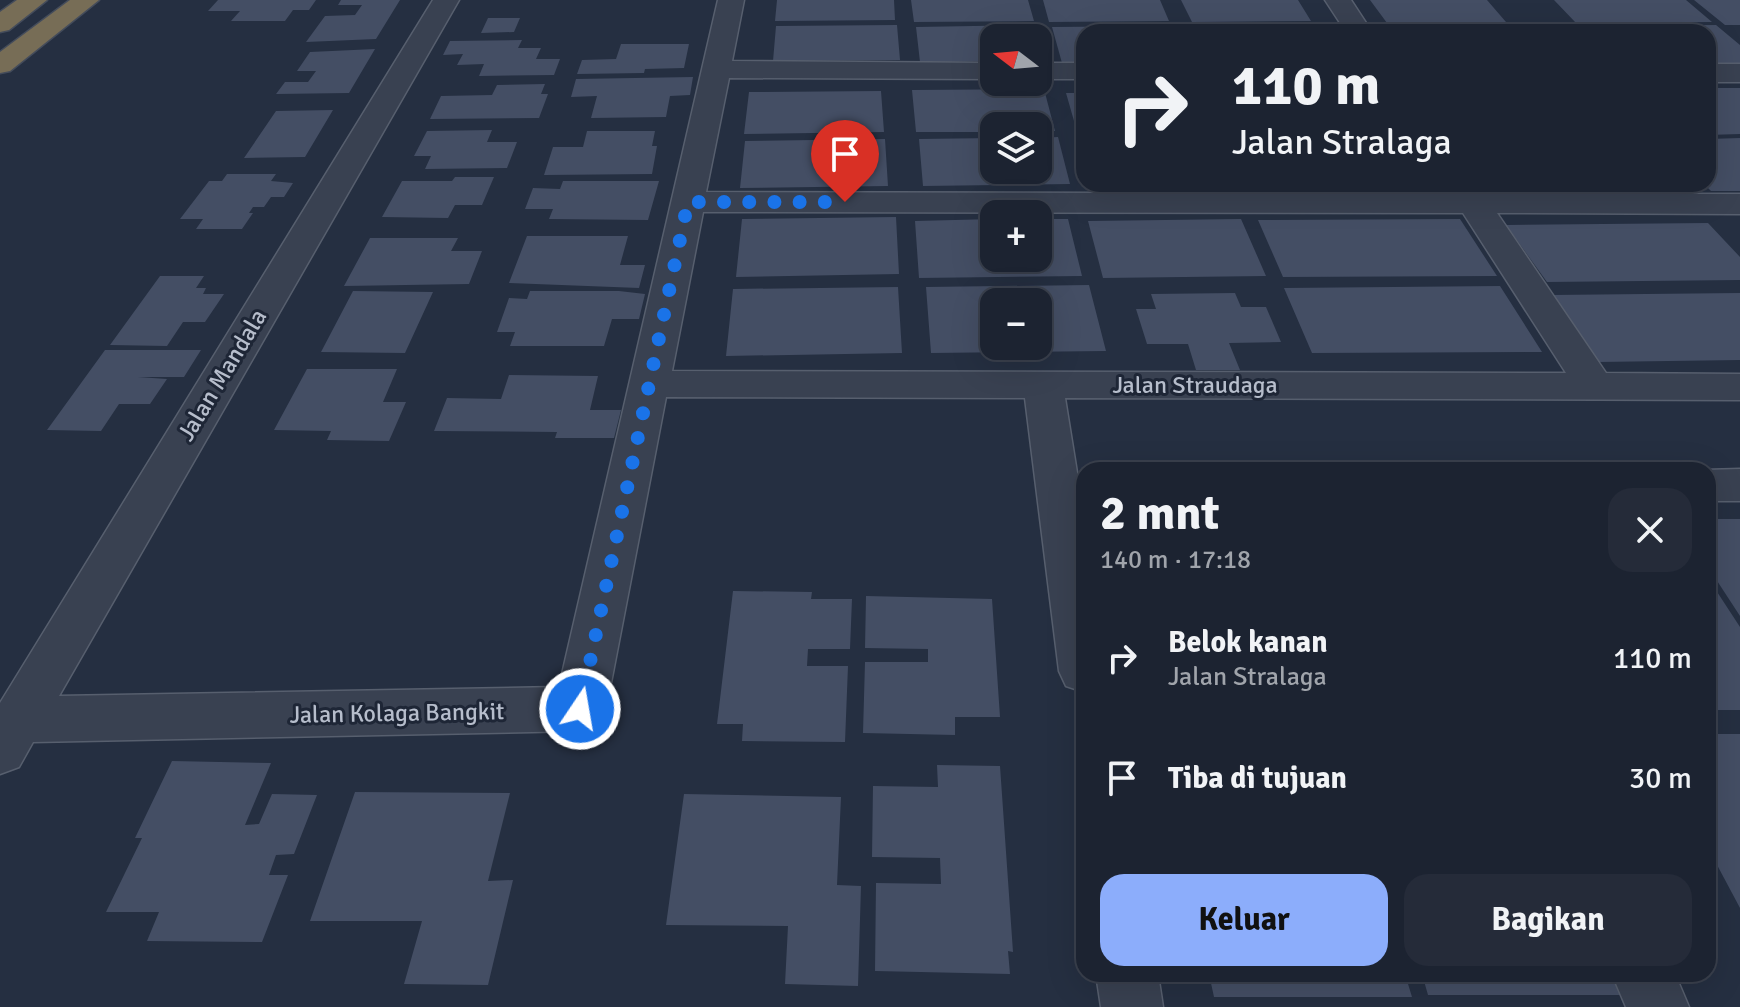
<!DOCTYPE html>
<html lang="id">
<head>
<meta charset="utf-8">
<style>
  :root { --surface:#1c2331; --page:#252b39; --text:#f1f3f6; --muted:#a0a4ab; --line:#3a404d; --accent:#8cadfb }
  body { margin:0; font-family:Signika,sans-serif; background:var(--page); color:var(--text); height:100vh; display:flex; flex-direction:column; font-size:30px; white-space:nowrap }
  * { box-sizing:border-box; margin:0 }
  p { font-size:26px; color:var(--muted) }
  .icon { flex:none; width:44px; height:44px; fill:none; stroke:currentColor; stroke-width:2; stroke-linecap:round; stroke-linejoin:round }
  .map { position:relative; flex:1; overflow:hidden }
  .details { position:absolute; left:1076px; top:462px; width:640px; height:520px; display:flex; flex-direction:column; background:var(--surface); border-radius:24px; box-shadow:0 8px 32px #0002,0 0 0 2px var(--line) }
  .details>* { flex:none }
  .top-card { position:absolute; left:1076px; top:24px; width:640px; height:168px; border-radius:24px; box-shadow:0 8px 32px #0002,0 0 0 2px var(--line); background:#1c2331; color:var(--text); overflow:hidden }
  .needle { width:52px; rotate:286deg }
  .fabs { position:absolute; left:980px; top:24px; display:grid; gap:16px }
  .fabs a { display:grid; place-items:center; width:72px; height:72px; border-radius:16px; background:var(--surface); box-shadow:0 8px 32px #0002,0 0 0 2px var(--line); font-size:40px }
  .pin { position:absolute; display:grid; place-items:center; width:68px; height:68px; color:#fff; margin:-82px -34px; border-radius:50% 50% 50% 0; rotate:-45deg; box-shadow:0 0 8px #0007 }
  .pin .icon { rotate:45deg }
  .me { position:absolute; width:88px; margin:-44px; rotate:12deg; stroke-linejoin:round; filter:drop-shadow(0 0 6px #0008) }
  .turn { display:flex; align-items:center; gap:28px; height:168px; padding:0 24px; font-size:36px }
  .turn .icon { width:104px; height:104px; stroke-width:2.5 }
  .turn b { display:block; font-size:56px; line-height:68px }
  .round { display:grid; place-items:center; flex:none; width:84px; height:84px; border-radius:24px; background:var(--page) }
  .head { display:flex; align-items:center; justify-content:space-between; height:136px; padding:0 24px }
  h1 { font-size:48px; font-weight:800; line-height:60px }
  .primary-button { display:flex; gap:16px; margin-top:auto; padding:16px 24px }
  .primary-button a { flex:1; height:92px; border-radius:24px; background:var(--accent); color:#111; font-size:32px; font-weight:800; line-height:92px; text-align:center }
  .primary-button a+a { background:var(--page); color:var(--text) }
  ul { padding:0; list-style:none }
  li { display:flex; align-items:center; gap:24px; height:120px; padding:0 24px }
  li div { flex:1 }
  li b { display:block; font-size:30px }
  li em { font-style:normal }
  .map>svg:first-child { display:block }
  .building { fill:#444e64; fill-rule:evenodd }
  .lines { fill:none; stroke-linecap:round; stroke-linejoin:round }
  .minor-casing { stroke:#575f6e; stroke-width:3 }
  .motorway-casing { stroke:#444c5b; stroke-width:3 }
  .minor { fill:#394151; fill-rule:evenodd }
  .motorway { fill:#776d56; fill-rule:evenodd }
  .route { stroke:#1a73e8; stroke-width:14; stroke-dasharray:0 25.2 }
  .labels { text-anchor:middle; stroke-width:6; stroke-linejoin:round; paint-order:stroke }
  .street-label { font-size:24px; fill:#b6bdcb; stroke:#1e2636 }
</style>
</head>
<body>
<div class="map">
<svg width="1740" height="1007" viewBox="0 0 1740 1007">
  <rect width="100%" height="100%" fill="#252f41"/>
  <!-- building -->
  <path class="building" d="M218,0h98l-7,10h-16l-8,11h-54l9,-10h-32z
    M341,0h59l-24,39 -70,3 19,-26 30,-1 7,-10h-24z
    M777,0h117l1,20 -120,1z
    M911,0h117l6,21 -120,1z
    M1043,0h117l9,21 -120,1z
    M1181,0h117l13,21 -119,1z
    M1370,0h117l19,22 -119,1z
    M1554,0h132l26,22 -136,1z
    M1694,0h46v25h-15z
    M488,18h32l-6,14 -33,1z
    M897,25l3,35 -127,1 3,-35z
    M1037,25l9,36h-8v-23h-44v23l-74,1 -4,-35z
    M1716,25l24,20v19h-32v-32h-123l-7,-6z
    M1173,26l2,6h-91v31h-22l-10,-36z
    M1316,26l5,6h-122l-3,-5z
    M1513,27l5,5h-123l-3,-4z
    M522,40l-4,8h23l-5,11h24l-6,16 -75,1 5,-12 -27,1 6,-11 -20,1 7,-14z
    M621,44h68l-5,24 -39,1 -1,4 -67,1 5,-14 34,-1z
    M375,49l-26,44 -73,1 9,-12h23l8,-11h-19l13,-19z
    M693,77l-3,18 -20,1 -4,21 -75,1 6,-22 -26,1 5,-18z
    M545,84l-4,10h7l-9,24 -109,1 11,-23 51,-1 5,-10z
    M1708,88h32v46l-32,1z
    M1044,89l11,42h-17v-5h-44v6h-78l-4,-42z
    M881,91l3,41 -140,2 5,-42z
    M1066,93h18v42h-6z
    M333,110l-28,47 -61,1 32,-47z
    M492,130l-5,12h30l-10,26 -82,1 6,-13h-17l13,-25z
    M587,131h68l-3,15h5l-5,28 -108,1 9,-28h30z
    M1058,137l12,47 -147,2 -4,-47 75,-1v32h44v-32z
    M1740,138v53h-29l-7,-7h4v-45z
    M885,139l3,47 -148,2 5,-47z
    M227,174h49l-5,7 22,2 -9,14h-13l-7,10h-11l-4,6h4l-11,16h-46l7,-10h-23l29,-38h13z
    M455,177h39l-12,28h-27l-7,13 -66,-1 20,-36h50z
    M563,181h96l-11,39 -99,-1 4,-10h-28l8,-21 27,1z
    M1094,184h147l1,4 -147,1z
    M1274,184h148l2,4 -147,1z
    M896,217l3,57 -163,3 6,-58z
    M994,219v39h44v-39h30l14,57 -163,2 -4,-57z
    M1241,219l25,57 -163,2 -15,-57z
    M1460,219l37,57 -214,1 -25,-57z
    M1708,223l32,34v23l-193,2 -41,-57z
    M527,236h101l-8,29h25l-6,23 -130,-5z
    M370,238h88l-7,13h31l-13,33 -125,2z
    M160,276h44l-8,12h10l-3,6h21l-19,28h-22l-16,24 -57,-1z
    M1089,285l17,66 -175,2 -5,-66zM994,302h44v44h-44z
    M1500,286l42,66 -230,1 -28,-65z
    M898,287l4,66 -176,3 7,-67z
    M353,291l80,1 -28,61 -84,-1z
    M530,291h89l26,3 -6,25h-27l-8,27h-94l5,-14h-18l12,-34 18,1z
    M1235,293l6,14h25l15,35 -52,1 11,27h-44l-8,-26h-41l-11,-35h20l-5,-15z
    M1740,293v67l-142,2 -47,-67z
    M105,350h96l-17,27h-46l29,2 -17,25h-31l-18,27 -54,-1z
    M307,369h90l-14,33h23l-17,39 -62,-1 4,-9 -57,-1z
    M509,375l89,1 -8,34h31l-7,28h-59l2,-6 -123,-1 13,-33 54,1z
    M1708,519h32v97l-32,-49z
    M1708,578l32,49v83h-32z
    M733,591l79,1 -1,7h41l-2,50h-42l-1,17h41l-3,76 -103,-1 1,-17h-26z
    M866,596l126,3 8,118h-45v18l-92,-2 2,-71h63v-13l-63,-1z
    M1708,734h32v174l-32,-60z
    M172,761l99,2 -26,62 14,-1 13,-30 45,1 -23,59 -18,1 -7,20h19l-26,67 -115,-1 12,-29h-53l36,-74h-7z
    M937,765l63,1 13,186 -5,-1 2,23 -135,-3 1,-88 65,1 -1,-26 -68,-1 1,-71 65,1z
    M355,792l155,1 -22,88 25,-1 -25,105 -84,-1 18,-63h-112z
    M684,794l157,3 -4,88 24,1 -3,100 -73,-2 3,-58 -122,-1z
    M1209,974h196l7,23h-198z
    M1422,974h194l9,21h-197z"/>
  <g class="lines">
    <defs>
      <path id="minor" d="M433,0h26l-400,696 500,-9 159,-687h26l-12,61 262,2v16l-265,-1 -23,114 744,2 -5,-10h32l6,10h257v20l-243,-1 109,160 134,1v26l-675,-2 19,118v176l-18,-6 -7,-15 -34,-273 -359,-1 -60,312 -8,16 -18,6 -547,11 -14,25 -19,7v-71zM703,212l760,1 103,160 -894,-2z
        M1325,0h26l21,32h-26z
        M1038,63h46v16h-46z
        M1708,64h32v18h-32z
        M1740,469v32h-32v-31h-3z
        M1096,974h62l5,33h-62z
        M1612,974h63l14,33h-63z"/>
      <path id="motorway" d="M17,0h30l-38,30 -9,2v-20z
        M70,0h29l-89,71 -10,2v-21z"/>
    </defs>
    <!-- minor casing -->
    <use href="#minor" class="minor-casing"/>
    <!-- motorway casing -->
    <use href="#motorway" class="motorway-casing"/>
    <!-- minor -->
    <use href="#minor" class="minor"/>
    <!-- motorway -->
    <use href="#motorway" class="motorway"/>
  </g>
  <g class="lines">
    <!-- route -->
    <path class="route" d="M580,709l108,-507h157"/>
  </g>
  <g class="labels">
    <!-- street labels -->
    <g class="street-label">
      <text transform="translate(222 375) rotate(-59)" y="8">Jalan Mandala</text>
      <text x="1195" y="393">Jalan Straudaga</text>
      <text transform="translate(397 713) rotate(-1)" y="8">Jalan Kolaga Bangkit</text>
    </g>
  </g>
</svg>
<div class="fabs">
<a><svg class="needle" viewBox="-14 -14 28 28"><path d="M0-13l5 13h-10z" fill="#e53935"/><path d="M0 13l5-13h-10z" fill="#a0a4ab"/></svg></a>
<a><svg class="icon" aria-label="layers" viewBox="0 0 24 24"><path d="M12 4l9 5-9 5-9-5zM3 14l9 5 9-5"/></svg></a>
<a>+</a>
<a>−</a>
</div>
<div class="pin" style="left:845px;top:202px;background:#d93025"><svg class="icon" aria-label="arrive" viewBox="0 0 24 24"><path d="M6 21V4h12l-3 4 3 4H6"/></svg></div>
<svg class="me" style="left:580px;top:709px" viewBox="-20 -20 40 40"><circle r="17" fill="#1a73e8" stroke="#fff" stroke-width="3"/><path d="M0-11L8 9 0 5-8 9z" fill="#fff"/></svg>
<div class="top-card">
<div class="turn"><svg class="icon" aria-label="right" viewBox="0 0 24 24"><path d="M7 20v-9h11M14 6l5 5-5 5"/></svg><div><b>110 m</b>Jalan Stralaga</div></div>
</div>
<section class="details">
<div class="head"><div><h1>2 mnt</h1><p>140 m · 17:18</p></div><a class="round"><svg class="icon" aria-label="close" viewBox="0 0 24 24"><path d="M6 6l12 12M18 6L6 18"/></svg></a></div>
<ul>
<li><svg class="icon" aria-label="right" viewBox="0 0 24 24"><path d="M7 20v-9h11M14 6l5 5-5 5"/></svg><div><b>Belok kanan</b><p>Jalan Stralaga</p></div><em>110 m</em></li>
<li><svg class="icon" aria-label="arrive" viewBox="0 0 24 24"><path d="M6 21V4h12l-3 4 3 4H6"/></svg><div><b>Tiba di tujuan</b></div><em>30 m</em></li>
</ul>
<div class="primary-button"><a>Keluar</a><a>Bagikan</a></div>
</section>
</div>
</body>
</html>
